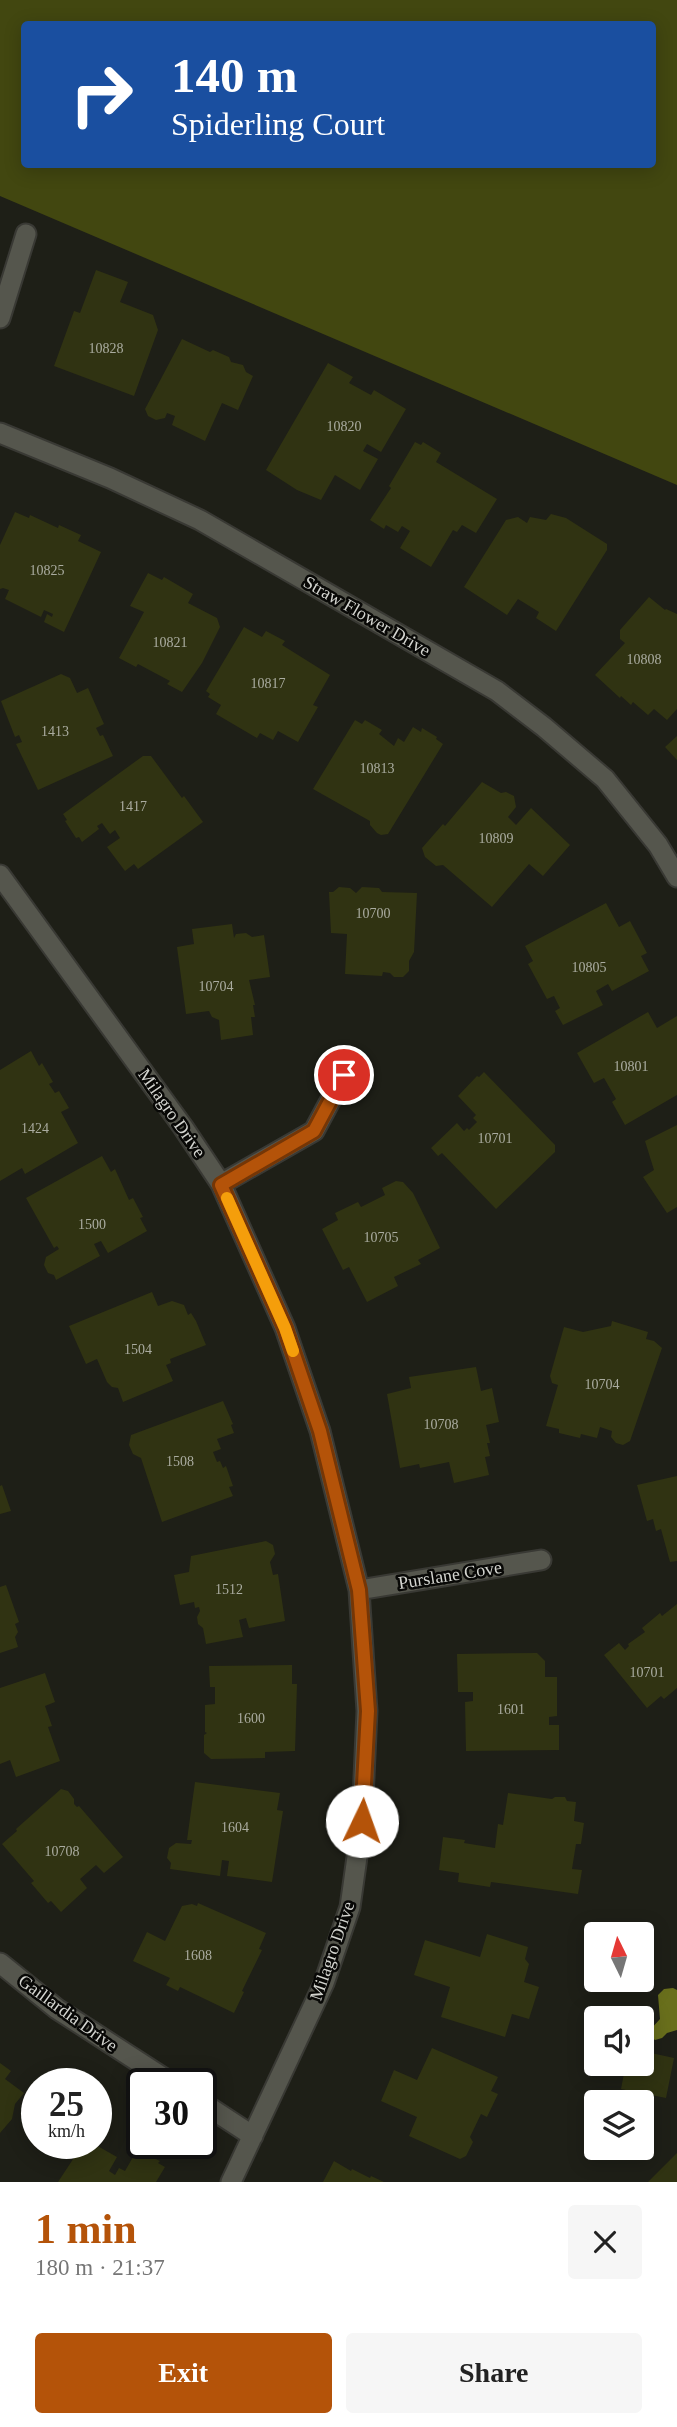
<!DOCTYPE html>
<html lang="en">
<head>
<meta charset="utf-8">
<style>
  :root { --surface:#fff; --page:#f6f6f6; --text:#222; --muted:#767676; --accent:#b45309 }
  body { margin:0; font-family:Georgia,serif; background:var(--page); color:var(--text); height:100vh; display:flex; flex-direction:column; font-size:26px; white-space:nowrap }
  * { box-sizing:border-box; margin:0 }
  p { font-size:23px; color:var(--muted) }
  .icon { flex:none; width:38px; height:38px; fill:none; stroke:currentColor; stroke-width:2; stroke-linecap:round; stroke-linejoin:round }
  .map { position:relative; height:2182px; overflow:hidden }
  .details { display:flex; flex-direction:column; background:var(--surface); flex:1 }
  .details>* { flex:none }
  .banner { position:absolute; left:21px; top:21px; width:635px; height:147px; border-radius:7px; box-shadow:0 4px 18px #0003; background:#1a4fa0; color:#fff; overflow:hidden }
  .needle { width:46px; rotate:355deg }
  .buttons { position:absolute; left:584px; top:1922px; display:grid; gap:14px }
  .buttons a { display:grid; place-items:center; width:70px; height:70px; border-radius:7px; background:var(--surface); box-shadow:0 4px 18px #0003; font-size:35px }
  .speed { position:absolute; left:21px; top:2068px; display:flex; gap:14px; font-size:35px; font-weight:700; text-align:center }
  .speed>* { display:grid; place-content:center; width:91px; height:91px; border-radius:50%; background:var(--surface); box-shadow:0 4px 18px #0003; line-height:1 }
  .speed small { font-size:18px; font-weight:400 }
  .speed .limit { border:4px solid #111; border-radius:10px; background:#fff; color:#111 }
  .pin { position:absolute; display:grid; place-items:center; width:60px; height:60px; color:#fff; margin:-30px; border:4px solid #fff; border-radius:50%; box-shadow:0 2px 7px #0007 }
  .me { position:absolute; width:77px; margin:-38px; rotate:3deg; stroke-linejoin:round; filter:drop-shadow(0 0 5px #0008) }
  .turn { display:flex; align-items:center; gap:24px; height:147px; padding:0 35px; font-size:32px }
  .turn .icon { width:91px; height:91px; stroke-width:2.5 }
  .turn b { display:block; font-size:49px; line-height:60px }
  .round { display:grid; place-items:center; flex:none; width:74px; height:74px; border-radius:7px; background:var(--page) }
  .summary { display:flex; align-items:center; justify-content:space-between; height:119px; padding:0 35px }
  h1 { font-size:42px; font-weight:800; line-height:52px; color:var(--accent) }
  .button { display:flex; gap:14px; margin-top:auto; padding:14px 35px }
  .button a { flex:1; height:80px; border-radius:7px; background:var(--accent); color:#fff; font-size:28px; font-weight:800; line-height:80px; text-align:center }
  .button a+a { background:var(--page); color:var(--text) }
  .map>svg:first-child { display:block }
  .green { fill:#424710; fill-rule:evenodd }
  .water { fill:#696f1c }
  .building { fill:#303312 }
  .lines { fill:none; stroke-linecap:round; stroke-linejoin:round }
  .minor-casing { stroke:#393934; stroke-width:23 }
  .minor { stroke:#55564d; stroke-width:19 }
  .route-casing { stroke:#753606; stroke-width:18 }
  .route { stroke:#b45309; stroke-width:12 }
  .slow { stroke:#f59e0b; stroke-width:12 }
  .labels { text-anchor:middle; stroke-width:5; stroke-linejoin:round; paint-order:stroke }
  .number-label { font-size:14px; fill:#aaaca0 }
  .street-label { font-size:18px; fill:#d3d4cf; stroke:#080806 }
</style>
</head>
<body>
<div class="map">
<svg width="677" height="2182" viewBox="0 0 677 2182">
  <rect width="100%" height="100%" fill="#1e1f17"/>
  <!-- green -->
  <path class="green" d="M0,0h677v485l-677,-289zM24,24h629v140h-629z"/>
  <!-- water -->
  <path class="water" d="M673,1988l4,2v40l-10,3 -5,5 -7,2 -6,-5 1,-5 10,-11 -2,-24 6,-6z"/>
  <!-- building -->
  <path class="building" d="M96,270l32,12 -8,20 33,13 5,15 -24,66 -80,-30 20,-55 6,2z
    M182,339l28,13 3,-2 16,7 2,5 12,3 3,7 7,4 -15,34 -16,-7 -17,38 -33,-16 3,-9 -8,-3 -2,5 -9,2 -8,-4 -3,-7z
    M328,363l25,14 -4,6 22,12 3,-5 32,19 -25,43 -14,-8 -4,7 15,8 -18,31 -25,-15 -14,25 -24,-10 -31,-20z
    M415,442l6,3 2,-3 18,11 -5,9 61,37 -21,34 -14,-8 -5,7 -4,-2 -22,37 -31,-19 10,-17 -8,-5 -4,6 -12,-7 -2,4 -14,-9 21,-32 -2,-2z
    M15,512l14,6 1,-3 28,13 1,-3 22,10 -3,6 23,11 -37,80 -20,-10 3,-8 5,3 1,-3 -9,-4 -3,7 -36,-18 4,-9 -6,-2 -3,1v-44z
    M551,514l15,4 41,26v6l-51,81 -20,-13 3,-6 -21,-13 -11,16 -43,-28 42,-67 12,-3 9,6 3,-6 16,3z
    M148,573l14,7 2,-3 29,17 -5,9 29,15 3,9 -18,36 -20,29 -15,-8 3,-3 -32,-17 -2,3 -17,-9 25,-46 -14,-6z
    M649,597l16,13 1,-1 11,5v95l-10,11 -13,-11 -6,6 -15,-13 -2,3 -10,-9 -1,2 -25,-23 30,-32 -5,-4v-9z
    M244,627l18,10 4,-6 19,10 -3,4 48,30 -17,30 5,2 -20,35 -20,-11 -5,9 -13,-7 -3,5 -41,-24 5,-9 -13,-8 2,-3 -4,-3z
    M61,674l9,4 7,15 11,-5 16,36 -8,4 4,8 3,-1 10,21 -75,34 -22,-46 6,-2 -3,-7 -4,2 -14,-36z
    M355,720l7,4 3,-4 17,10 -3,4 15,12 4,-8 6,4 9,-15 8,5 1,-4 15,9 -1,2 7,5 -55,90 -7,1 -4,-2 -7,-8v-4l-57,-32z
    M677,736v24l-12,-13z
    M143,756h8l31,42 2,-2 19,26 -65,47 -4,-5 -9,7 -18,-24 13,-9 -5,-8 -5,4 -8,-11 -5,3 2,3 -17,13 -3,-5 -3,1 -11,-17 2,-1 -4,-6z
    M482,782l19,11 5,-1 8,4 2,11 -8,10 8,8 15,-17 39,37 -27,31 -14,-12 -37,43 -49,-42 -7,1 -11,-9 -3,-9 21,-24 2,2z
    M339,887l11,1 6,5 6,-6 17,1 3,4 35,1 -3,59 -5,9v10l-6,6h-9l-4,-4 -7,-1 -1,4 -37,-2 2,-40 -16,-1 -2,-41h4z
    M606,903l13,24 11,-6 17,32 -6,3 8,15 -37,20 -4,-7 -12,7 7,14 -40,20 -8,-14 5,-3 -6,-12 -7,3 -19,-35 5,-3 -8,-15z
    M232,924l2,14 2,-4 10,-1 6,4 12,-2 6,42 -21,3 6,25h-2l2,12h-4l2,18 -32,5 -2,-20 -7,-3 -3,-6 -23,3 -9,-67 17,-3 -2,-15z
    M648,1012l9,16 20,-12v79l-52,30 -13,-23 4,-3 -12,-21 -10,5 -17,-30z
    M31,1051l8,15 3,-3 11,19 -4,2 6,9 4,-2 10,17 -8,4 17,31 -53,31 -3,-6 -22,13v-111z
    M484,1072l71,73v7l-59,57 -54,-56 -4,3 -7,-8 26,-25 7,8 3,-3 2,2 8,-8 -4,-4 3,-3 -18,-19 19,-20 2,1z
    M677,1125v82l-10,6 -24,-36 11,-7 -9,-29z
    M102,1156l9,16 4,-3 14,31 4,-2 10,19 -3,1 7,13 -39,22 -7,-12 -7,3 6,12 -44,24 -2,-5 -6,-2 -4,-8 2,-8 13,-8 -2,-3 -3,2 -28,-50z
    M396,1181l7,1 10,11 27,55 -22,12 3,4 -27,13 4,9 -31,16 -18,-35 -6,3 -21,-41 16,-9 -3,-7 23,-11 3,5 24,-12 -3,-7z
    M152,1292l6,14 14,-5 12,4 4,10 3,-2 5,8 10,24 -36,14 1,4 -5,2 7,16 -50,21 -5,-14 -6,-1 -5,-5 -10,-23 -11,5 -17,-38z
    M612,1321l36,11 -2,7 8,2 8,7 -32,93 -7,4 -7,-2 -5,-6 1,-6 -12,-4 -3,11 -16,-4 -1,4 -21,-5v-4l-13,-3 12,-41 -6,-2 -2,-7 14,-49 19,5 28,-6z
    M476,1367l5,24 11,-3 7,34 -13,3 4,18h-3l3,13 -5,1 4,18 -35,8 -5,-21 -29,6 -1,-4 -19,4 -13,-74 24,-6 -2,-11z
    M223,1401l10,23 -2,1 3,8 -17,6 4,10 -8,3 4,10 3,-1 3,7 3,-2 7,20 -4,1 4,9 -71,26 -21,-64 -8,-4 -4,-9 2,-10z
    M677,1476v85l-7,1 -9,-33 -5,2 -3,-12 -6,2 -10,-36z
    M2,1485l9,26 -11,3v-28z
    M266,1541l7,4 2,9 -5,8 3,13 5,-1 7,47 -36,7 -3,-10 -7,2 4,17 -37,7 -3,-16 -5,-4 -1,-7 3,-6 -1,-4 -4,1 -1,-6 -14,3 -6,-30 15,-3 2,-16z
    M6,1585l13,37 -4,2 3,8 -3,5 3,10 -18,6v-66z
    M677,1604v84l-13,11 -3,-3 -14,12 -43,-53 15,-12 6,7 4,-4 -1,-2 17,-12 -3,-4 18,-15 2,3z
    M537,1653l8,8v16h12v39l-8,1v8h10v25l-93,1 -1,-49 8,-1v-9h-15l-1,-38z
    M292,1665v19h5l-2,67 -30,1v6l-54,1 -7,-6v-18l3,-2 -2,-1v-27l10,-1v-17h-5l-1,-21z
    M45,1673l10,29 -10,4 7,20 -4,1 12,34 -44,16 -6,-17 -10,4v-76z
    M195,1782l85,11 -3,17 6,1 -11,71 -45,-6 2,-15 -7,-1 -2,16 -50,-7 1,-6 -4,-5 2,-10 7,-5 15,1 1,-4h-5z
    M61,1789l7,2 6,8v5l3,3 2,-1 44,51 -19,16 -8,-8 -16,14 7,9 -26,24 -10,-11 -3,2 -17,-20 3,-2 -32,-37 15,-13 -1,-2z
    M508,1793l44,6 3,-2h10l2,4 9,1 -2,19 10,2 -3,21h-5l-4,25 10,1 -4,24 -87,-12 -1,5 -32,-5 1,-9 -20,-3 4,-33 22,3 -1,3 31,5 3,-24 5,1z
    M198,1903l68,30 -7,16 3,1 -20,41 2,1 -10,21 -54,-26 -2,4 -12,-6 4,-7 -37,-17 14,-29 18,9 17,-35 10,-2 5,2z
    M487,1934l41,13 -3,12 4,5 -5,18 15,5 -10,32 -17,-5 -7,23 -64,-20 9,-30 -36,-12 11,-35 55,17z
    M432,2048l66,29 -7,14 7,3 -11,23 -6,-3 -11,23 3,5 -7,14 -6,3 -51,-23 8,-19 -36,-16 13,-31 23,10z
    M642,2051l32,7 -8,40 -45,-9 5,-26h16z
    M0,2063l11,8 -6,8 19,14 -9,11 -3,15 -12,14z
    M83,2144h11l23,13 -8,14 6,4 4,-7 6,3 12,-21 23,11 -2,2 7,4 -9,15h-98z
    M677,2153v29h-29z
    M334,2161l17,10 1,-2 18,9 1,-2 13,6h-61z"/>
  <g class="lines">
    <defs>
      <path id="minor" d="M0,318l26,-84
        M0,433l110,45 90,42 297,171 47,36 61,52 53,66 19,32
        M0,875l183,252 38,57 64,144 35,103 39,159 8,121 -5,110 -12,86 -26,76 -93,199
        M221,1184l93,-53 30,-56
        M359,1590l182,-30
        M0,1963l57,46 116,75
        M201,2102l52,34"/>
    </defs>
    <!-- minor casing -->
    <use href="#minor" class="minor-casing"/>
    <!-- minor -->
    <use href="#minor" class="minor"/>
  </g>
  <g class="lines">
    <defs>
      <path id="route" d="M344,1075l-30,56 -93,54 64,143 35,103 39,159 9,121 -6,110"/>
    </defs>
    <!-- route casing -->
    <use href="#route" class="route-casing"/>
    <!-- route -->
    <use href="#route" class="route"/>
    <!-- slow -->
    <path class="slow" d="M227,1198l58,130 8,23"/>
  </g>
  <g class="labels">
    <!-- number labels -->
    <g class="number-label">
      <text x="106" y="353">10828</text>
      <text x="344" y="431">10820</text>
      <text x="47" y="575">10825</text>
      <text x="170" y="647">10821</text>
      <text x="644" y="664">10808</text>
      <text x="268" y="688">10817</text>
      <text x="55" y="736">1413</text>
      <text x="377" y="773">10813</text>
      <text x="133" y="811">1417</text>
      <text x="496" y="843">10809</text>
      <text x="373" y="918">10700</text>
      <text x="589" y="972">10805</text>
      <text x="216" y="991">10704</text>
      <text x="631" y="1071">10801</text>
      <text x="35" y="1133">1424</text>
      <text x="495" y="1143">10701</text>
      <text x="92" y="1229">1500</text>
      <text x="381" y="1242">10705</text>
      <text x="138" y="1354">1504</text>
      <text x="602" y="1389">10704</text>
      <text x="441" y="1429">10708</text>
      <text x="180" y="1466">1508</text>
      <text x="229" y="1594">1512</text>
      <text x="647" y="1677">10701</text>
      <text x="511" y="1714">1601</text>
      <text x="251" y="1723">1600</text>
      <text x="235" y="1832">1604</text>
      <text x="62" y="1856">10708</text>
      <text x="198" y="1960">1608</text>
    </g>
    <!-- street labels -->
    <g class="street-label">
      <text transform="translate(367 616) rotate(30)" y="6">Straw Flower Drive</text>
      <text transform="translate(172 1113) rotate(55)" y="6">Milagro Drive</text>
      <text transform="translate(450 1575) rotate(-9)" y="6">Purslane Cove</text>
      <text transform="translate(332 1951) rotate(-71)" y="6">Milagro Drive</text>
      <text transform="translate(68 2013) rotate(36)" y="6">Gaillardia Drive</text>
    </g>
  </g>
</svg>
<div class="buttons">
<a><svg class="needle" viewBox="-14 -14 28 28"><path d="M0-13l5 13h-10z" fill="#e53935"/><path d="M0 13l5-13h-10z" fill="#767676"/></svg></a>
<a><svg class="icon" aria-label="sound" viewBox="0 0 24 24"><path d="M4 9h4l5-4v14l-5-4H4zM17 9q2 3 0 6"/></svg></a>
<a><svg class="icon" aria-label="layers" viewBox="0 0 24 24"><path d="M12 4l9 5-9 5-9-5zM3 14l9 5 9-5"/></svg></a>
</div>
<div class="speed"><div>25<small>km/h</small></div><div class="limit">30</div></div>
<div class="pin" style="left:344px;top:1075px;background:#d93025"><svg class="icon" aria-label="arrive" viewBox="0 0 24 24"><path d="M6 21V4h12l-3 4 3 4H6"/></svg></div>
<svg class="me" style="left:362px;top:1821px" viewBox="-20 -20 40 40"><circle r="19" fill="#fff"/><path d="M0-13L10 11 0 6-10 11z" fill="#b45309"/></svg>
<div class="banner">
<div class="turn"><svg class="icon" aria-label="right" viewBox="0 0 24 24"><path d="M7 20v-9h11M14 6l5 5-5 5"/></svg><div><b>140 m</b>Spiderling Court</div></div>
</div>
</div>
<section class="details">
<div class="summary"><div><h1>1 min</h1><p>180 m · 21:37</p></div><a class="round"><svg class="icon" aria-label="close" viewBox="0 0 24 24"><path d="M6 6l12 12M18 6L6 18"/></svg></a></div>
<div class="button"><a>Exit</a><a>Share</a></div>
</section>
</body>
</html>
